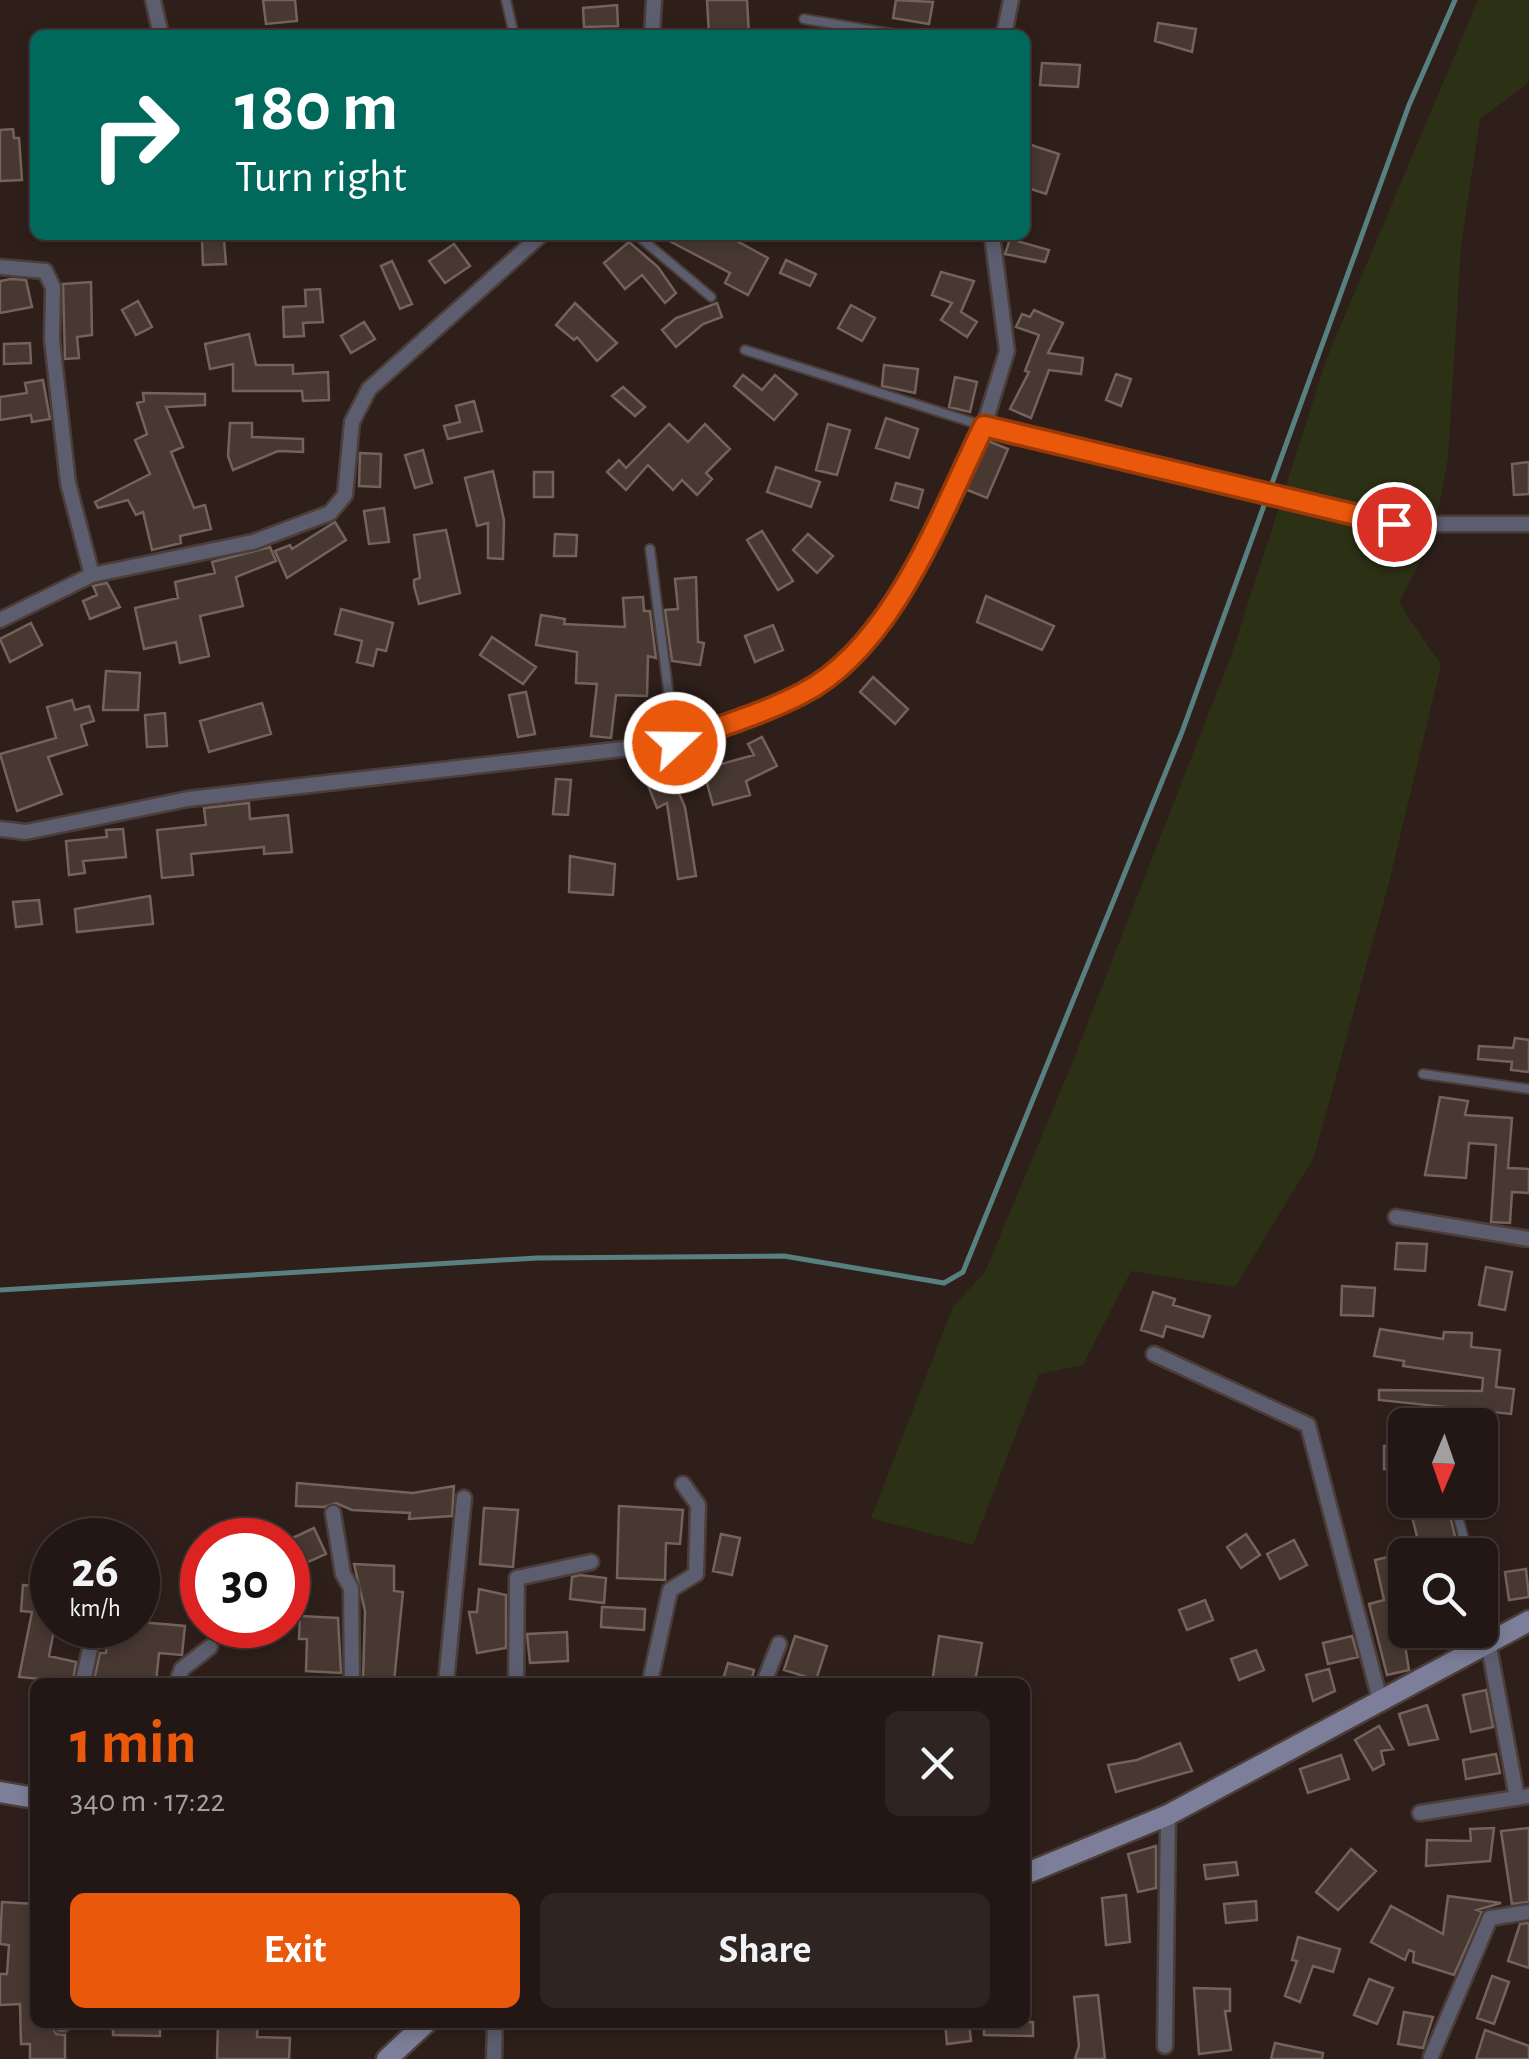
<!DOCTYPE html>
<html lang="en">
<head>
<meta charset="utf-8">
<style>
  :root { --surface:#221714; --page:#2e2422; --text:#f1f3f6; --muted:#a29fa0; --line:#3f3634; --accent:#ea580c }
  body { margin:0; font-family:"Alegreya Sans",sans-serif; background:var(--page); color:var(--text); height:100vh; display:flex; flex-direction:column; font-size:38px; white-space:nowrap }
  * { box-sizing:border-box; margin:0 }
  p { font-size:32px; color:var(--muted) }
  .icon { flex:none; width:55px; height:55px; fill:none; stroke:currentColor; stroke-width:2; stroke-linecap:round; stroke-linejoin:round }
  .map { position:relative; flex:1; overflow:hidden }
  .side { position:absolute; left:30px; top:1678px; width:1000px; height:350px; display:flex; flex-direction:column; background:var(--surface); border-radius:15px; box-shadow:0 5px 15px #0003,0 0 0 2px var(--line) }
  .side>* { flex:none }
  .banner { position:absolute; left:30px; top:30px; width:1000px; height:210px; border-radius:15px; box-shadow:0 5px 15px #0003,0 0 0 2px var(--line); background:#00695c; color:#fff; overflow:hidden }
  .needle { width:65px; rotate:182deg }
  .tools { position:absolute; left:1388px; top:1408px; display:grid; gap:20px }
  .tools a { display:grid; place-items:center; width:110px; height:110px; border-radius:15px; background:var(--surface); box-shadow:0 5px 15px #0003,0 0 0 2px var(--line); font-size:50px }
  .speed { position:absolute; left:30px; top:1518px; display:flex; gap:20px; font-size:50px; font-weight:700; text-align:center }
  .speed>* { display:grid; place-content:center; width:130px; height:130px; border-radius:50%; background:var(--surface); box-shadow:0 5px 15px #0003,0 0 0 2px var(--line); line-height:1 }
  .speed small { font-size:25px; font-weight:400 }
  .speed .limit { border:15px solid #d22; background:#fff; color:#111 }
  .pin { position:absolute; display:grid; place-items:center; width:85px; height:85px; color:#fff; margin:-42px; border:5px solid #fff; border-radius:50%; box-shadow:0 2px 10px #0007 }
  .me { position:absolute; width:110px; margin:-55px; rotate:69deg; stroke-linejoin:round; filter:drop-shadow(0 0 8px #0008) }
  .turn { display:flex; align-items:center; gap:35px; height:210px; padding:0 40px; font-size:45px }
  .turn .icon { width:130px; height:130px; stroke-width:2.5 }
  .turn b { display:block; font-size:70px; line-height:85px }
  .round { display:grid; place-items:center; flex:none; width:105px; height:105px; border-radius:15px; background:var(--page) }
  .head { display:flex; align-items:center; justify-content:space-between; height:170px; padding:0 40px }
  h1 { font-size:60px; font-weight:600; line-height:75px; color:var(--accent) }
  .cta { display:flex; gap:20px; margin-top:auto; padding:20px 40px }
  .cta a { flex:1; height:115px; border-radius:15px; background:var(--accent); color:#fff; font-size:40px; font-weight:600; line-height:115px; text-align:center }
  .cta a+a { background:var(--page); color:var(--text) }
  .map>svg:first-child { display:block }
  .green { fill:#2c3115 }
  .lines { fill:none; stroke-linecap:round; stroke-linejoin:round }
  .stream { stroke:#598080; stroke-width:5 }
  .building { fill:#483832; stroke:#74625c; stroke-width:2.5 }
  .lane-casing { stroke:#4b3d38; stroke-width:12 }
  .street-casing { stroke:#4b3d38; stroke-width:19 }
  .secondary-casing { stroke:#4b3d38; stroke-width:25 }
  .lane { stroke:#5c5d6e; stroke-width:8 }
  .street { stroke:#5c5d6e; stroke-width:14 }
  .secondary { stroke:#7d7e99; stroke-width:20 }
  .route-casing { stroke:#983908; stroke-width:25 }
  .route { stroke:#ea580c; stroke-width:18 }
</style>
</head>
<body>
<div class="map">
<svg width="1529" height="2059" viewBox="0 0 1529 2059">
  <rect width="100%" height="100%" fill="#2e1f1a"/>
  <!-- green -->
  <path class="green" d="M1478,0h51v77l-2,7 -47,35 -19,127 -13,212 -14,75 -35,70 42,62 -52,217 -75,275 -79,130 -104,-16 -48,94 -44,9 -66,171 -102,-27 82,-211 32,-35 86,-206 160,-410 96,-298z"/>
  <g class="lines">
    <!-- stream -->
    <path class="stream" d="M0,1290l537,-32 247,-2 160,27 19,-11 219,-540 227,-627 46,-105"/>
  </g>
  <!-- building -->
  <path class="building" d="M263,0h32l2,21 -31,3z
    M707,0h40l2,35h-40z
    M896,0l37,2 -4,22 -36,-6z
    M617,5l1,21 -34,1 -1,-19z
    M1158,23l38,6 -4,23 -37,-11z
    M1042,63l38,2 -2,22 -38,-2z
    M13,129l1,9h5l3,42 -22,1v-51z
    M1025,143l34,11 -13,40 -21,-7z
    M658,235h68l42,23 -20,37 -23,-12 5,-10z
    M224,239l2,25 -23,1 -1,-24z
    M1010,239l39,11 -4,12 -40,-8z
    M629,242l29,25 18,26 -11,10 -23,-28 -17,14 -21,-26z
    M454,244l16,22 -25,17 -16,-22z
    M786,260l30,14 -6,12 -30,-13z
    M392,261l20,43 -12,5 -19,-43z
    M941,272l33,9 -13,31 16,10 -10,15 -26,-17 11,-17 -20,-8z
    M11,279l15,1 6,27 -32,6v-32z
    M91,282l1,53 -15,2 2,21 -14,1 -2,-75z
    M320,289l3,33 -20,1 1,13 -20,1 -1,-30 23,-1 -1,-16z
    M138,301l14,26 -16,8 -14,-25z
    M575,303l42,40 -20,18 -20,-24 -3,3 -18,-15z
    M717,303l5,14 -19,7 -27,23 -14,-17 14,-12z
    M851,305l24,13 -13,23 -24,-13z
    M1034,310l29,13 -15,30 35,5 -2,16 -32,-4 -18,48 -21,-9 19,-37 -4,-1 14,-36 -23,-8 6,-13 8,3z
    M364,322l11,17 -24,14 -10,-17z
    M249,334l7,31h37v9l35,-2 1,28 -26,1 -1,-10h-69v-27l-23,5 -5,-25z
    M30,343l1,20 -27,1v-20z
    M884,365l34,4 -3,24 -33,-7z
    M1116,374l15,5 -10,27 -15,-6z
    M743,375l19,15 13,-15 22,19 -23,26 -40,-34z
    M955,377l22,5 -7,30 -21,-5z
    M43,380l7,39 -18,3 -1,-7 -31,5v-23l27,-4 -2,-10z
    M623,387l22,20 -10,9 -23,-20z
    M143,393l62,1v11l-39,2 17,40 -12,5 23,56 11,-3 6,24 -31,7 1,7 -29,7 -9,-38 -7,3 -8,-15 -30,8 -3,-6 55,-28 -15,-34 12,-6 -10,-31 7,-2z
    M474,401l8,30 -34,8 -4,-13 16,-4 -4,-16z
    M886,418l32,11 -9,29 -33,-10z
    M230,423h22v14l51,2v13l-25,-1 -45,19 -5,-14z
    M669,424l19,18 17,-18 25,25 -24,24 6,6 -15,16 -15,-15 -9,10 -25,-25 -22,25 -19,-18 12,-12 7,8z
    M828,424l22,6 -13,45 -21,-5z
    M988,441l20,8 -21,49 -22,-9z
    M423,450l9,33 -17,5 -10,-33z
    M360,453l21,1 -1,33 -21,-1z
    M1529,462v32l-15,1 -2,-31z
    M776,467l44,15 -9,25 -44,-15z
    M493,471l11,49 -1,39 -15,-1v-35l-11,3 -12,-48z
    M534,472h19v25h-19z
    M896,483l27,7 -5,18 -27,-8z
    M384,508l5,34 -20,2 -5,-33z
    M335,522l11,18 -59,38 -12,-27 15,-6 2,4z
    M446,530l14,63 -41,11 -5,-18v-6l6,-2 -6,-43z
    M762,531l31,50 -15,9 -31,-50z
    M555,534l22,1 -1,21h-22z
    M808,534l25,22 -16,17 -24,-23z
    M270,547l6,14 -40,16 7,29 -43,10 9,40 -29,7 -4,-21 -32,7 -9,-41 43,-10 -3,-16 40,-9 -3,-11z
    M696,577l2,65 6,1 -4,22 -28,-4 -7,-51 13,-1 -3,-30z
    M107,583l13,24 -30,12 -7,-18 14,-6 -4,-9z
    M986,596l68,30 -12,24 -65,-28z
    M643,597l1,14h6l6,47 -8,-2 -1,40 -31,-1 -5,43 -20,-2 6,-52 -21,-1 1,-31 -41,-7 5,-30 24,4 -1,5 61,3 -2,-29z
    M341,609l52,14 -7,28 -9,-2 -4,17 -16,-4 5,-21 -27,-7z
    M31,623l11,22 -32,17 -10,-23z
    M773,625l10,25 -28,12 -10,-26z
    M492,637l44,30 -13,17 -43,-29z
    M106,671l34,2 -2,37h-35z
    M873,677l35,32 -13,15 -35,-32z
    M526,692l9,42 -17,3 -9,-42z
    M72,700l3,10 14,-4 5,15 -13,4 6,20 -39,12 14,37 -45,17 -17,-57 56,-16 -9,-31z
    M262,703l9,31 -62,18 -9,-31z
    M165,713l2,33 -20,1 -2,-32z
    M762,737l15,29 -31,15 4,14 -37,10 -10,-36 51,-14 -6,-11z
    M666,763l19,44 11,69 -18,3 -11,-76 -10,5 -14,-35z
    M556,779l15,1 -3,35 -15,-1z
    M249,803l1,16 38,-4 4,37 -28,2v-7l-73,7 2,21 -31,3 -5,-48 49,-5 -2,-17z
    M123,829l3,28 -43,4 2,12 -16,2 -3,-34 41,-4 -1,-7z
    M570,856l45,8 -2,31 -44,-3z
    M150,896l3,28 -76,8 -2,-23z
    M39,900l3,24 -26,3 -3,-25z
    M1515,1038l14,2v32l-18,-2 1,-8 -34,-3 1,-13 34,2z
    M1440,1097l28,4 -3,14 47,3 -4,50 21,1v24l-17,-1 -2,31 -19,-1 5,-77 -27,-2 -3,35 -41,-3z
    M1397,1243l30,1 -2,27 -30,-2z
    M1486,1267l26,5 -7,38 -26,-5z
    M1342,1286l33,2 -2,28 -32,-1z
    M1153,1292l22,7 -2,6 37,11 -7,21 -37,-11 -3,11 -22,-7z
    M1380,1329l63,10 1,-7 28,1 -1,14 29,3 -4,37 18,2 -3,25 -132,-14v-10l103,1 1,-13 -80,-12 1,-5 -30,-5z
    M1405,1445v24h-21v-23z
    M297,1483l116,10 41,-7 -2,30 -43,3 1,-6 -58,-3 -16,-7 -12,4 -28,-1z
    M1408,1500h38l11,44 -36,9z
    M619,1506l64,4 -3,34 -14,-1 -1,37 -48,-2z
    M484,1508l34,2 -5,57 -33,-3z
    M314,1528l12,26 -29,13 -9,-27z
    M721,1534l19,4 -8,37 -19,-4z
    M1246,1534l14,21 -19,13 -14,-21z
    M1294,1540l13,25 -27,14 -13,-25z
    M1405,1553v22l-9,3 9,31 -5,5 9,56 -22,5 -18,-71 15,-4 -9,-40z
    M354,1564l40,2v25l9,1 -9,90h-31l2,-71z
    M1526,1569l3,28 -20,3 -4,-28z
    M580,1575l26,3 -2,25 -34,-4 2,-22z
    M23,1585l29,2 3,38 -6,31 27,6 -3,20 -54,-5 13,-65 -11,-1z
    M479,1589l27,6v53l-29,5 -8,-41h8z
    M1205,1600l8,20 -26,10 -8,-20z
    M602,1607l43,2 -1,21 -43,-3z
    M300,1616l38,2 3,55 -35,-2 1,-32h-8z
    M140,1622l45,4 -3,29 -23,-2 -3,29 -62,-2 6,-27h6l2,-28z
    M567,1632l1,29 -38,2 -3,-29z
    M795,1636l32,10 -11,34 -32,-10z
    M939,1636l43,7 -7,39h-43z
    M1352,1636l6,21 -30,7 -5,-21z
    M1256,1650l8,20 -25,10 -8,-21z
    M728,1663l26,7 -3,12h-29z
    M1329,1669l6,22 -22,10 -7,-26z
    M1486,1690l7,37 -22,5 -8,-37z
    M1427,1705l11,34 -29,6 -10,-31z
    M1379,1726l14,23 -12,2 3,13 -11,6 -18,-30z
    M1180,1743l12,28 -76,21 -8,-27 29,-5z
    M1496,1754l4,19 -34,6 -3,-19z
    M1341,1755l8,24 -41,14 -8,-24z
    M1494,1828l-4,33 -64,5 1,-26 44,1 -1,-12z
    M1529,1828v74l-17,2 -11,-73z
    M1156,1846v42l-18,4 -10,-38z
    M1351,1849l25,22 -38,39 -22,-18z
    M1236,1862l2,13 -32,4 -2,-14z
    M1126,1895l4,47 -24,3 -4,-47z
    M1448,1896l53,7 -24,7 5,2 -28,63 -41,-13 1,-10 -5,-2 -4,10 -34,-18 20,-36 52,28z
    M1256,1901l1,19 -31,3 -2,-19z
    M2,1902l33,2v118h16l5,12 9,1v24h-35v-15h-9l-1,-40 -20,1v-31h7l2,-29 -9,-1z
    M1529,1923v45l-21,-7 12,-37z
    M1298,1937l42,12 -7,23 -20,-6 -13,36 -15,-6 12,-35 -5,-1z
    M1492,1976l17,6 -15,42 -17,-6z
    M1369,1979l24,9 -16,36 -23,-9z
    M1194,1988l36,1v22h-5l6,39 -32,4z
    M1098,1995l7,64h-30l4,-13 -5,-49z
    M1404,2012l29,5 -10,31 -25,-4z
    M113,2022h47v14l-47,-1z
    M218,2022h40l-1,15 33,1 -1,21h-72z
    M945,2022h24l2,19 -24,3z
    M984,2022h49v14l-49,-1z
    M1485,2030l44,16v13h-53z
    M1275,2043l48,10 -1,6h-51z"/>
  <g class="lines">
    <defs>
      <path id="lane" d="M506,0l8,35
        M804,19l96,16
        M637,235l74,62
        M745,350l239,76
        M650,549l25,194
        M1423,1074l106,15
        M1459,1520l9,35
        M1480,1601l13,38"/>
      <path id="street" d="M153,0l8,35
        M652,35l2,-35
        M1004,35l7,-35
        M0,267l45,4 8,16 -1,53 16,143 24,92
        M984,426l410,98h135
        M0,620l92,-45 161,-33 77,-29 15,-18 7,-73 17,-33 172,-154
        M0,829l26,3 162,-33 487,-56 130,-50 47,-39 53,-67 79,-161 23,-75 -15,-116
        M1396,1217l133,22
        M1154,1354l154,71 73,279
        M333,1513l10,61 8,14 1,94
        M1488,1641l29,157
        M83,1682l12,-57
        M177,1682l5,-13 28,-22
        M446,1682l18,-184
        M516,1682l1,-104 74,-16
        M650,1682l20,-92 26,-16 2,-69 -15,-21
        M764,1682l15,-38
        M1420,1813l109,-17
        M62,2022v3
        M1165,2046l3,-231
        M1431,2057l59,-139 39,-6
        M494,2059l1,-37"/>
      <path id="secondary" d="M0,1792l35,6
        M1025,1874l143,-59 361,-194
        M387,2059l40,-37"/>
    </defs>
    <!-- lane casing -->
    <use href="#lane" class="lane-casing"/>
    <!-- street casing -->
    <use href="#street" class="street-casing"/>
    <!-- secondary casing -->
    <use href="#secondary" class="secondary-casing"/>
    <!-- lane -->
    <use href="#lane" class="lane"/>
    <!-- street -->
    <use href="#street" class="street"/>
    <!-- secondary -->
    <use href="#secondary" class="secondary"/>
  </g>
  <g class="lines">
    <defs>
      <path id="route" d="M675,743c42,-16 88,-29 128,-50 91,-47 138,-180 181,-267l410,98"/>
    </defs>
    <!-- route casing -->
    <use href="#route" class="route-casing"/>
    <!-- route -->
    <use href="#route" class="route"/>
  </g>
</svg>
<div class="tools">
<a><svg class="needle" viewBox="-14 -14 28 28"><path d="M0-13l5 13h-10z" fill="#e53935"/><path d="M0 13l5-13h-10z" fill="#a29fa0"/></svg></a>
<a><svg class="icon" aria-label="search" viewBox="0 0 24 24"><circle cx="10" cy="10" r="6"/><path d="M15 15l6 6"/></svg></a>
</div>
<div class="speed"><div>26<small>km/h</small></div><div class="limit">30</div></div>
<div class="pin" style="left:1394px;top:524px;background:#d93025"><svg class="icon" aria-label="arrive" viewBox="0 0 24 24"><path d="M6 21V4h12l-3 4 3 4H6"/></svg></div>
<svg class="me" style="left:675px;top:743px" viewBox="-20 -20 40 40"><circle r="17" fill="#ea580c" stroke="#fff" stroke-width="3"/><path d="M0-11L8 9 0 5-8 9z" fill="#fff"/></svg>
<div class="banner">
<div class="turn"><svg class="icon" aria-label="right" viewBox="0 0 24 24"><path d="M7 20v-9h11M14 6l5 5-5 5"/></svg><div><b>180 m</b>Turn right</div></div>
</div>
<section class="side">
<div class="head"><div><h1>1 min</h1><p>340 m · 17:22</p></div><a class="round"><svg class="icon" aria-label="close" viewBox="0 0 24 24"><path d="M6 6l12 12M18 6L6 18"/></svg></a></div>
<div class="cta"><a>Exit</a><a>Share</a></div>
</section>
</div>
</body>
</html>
